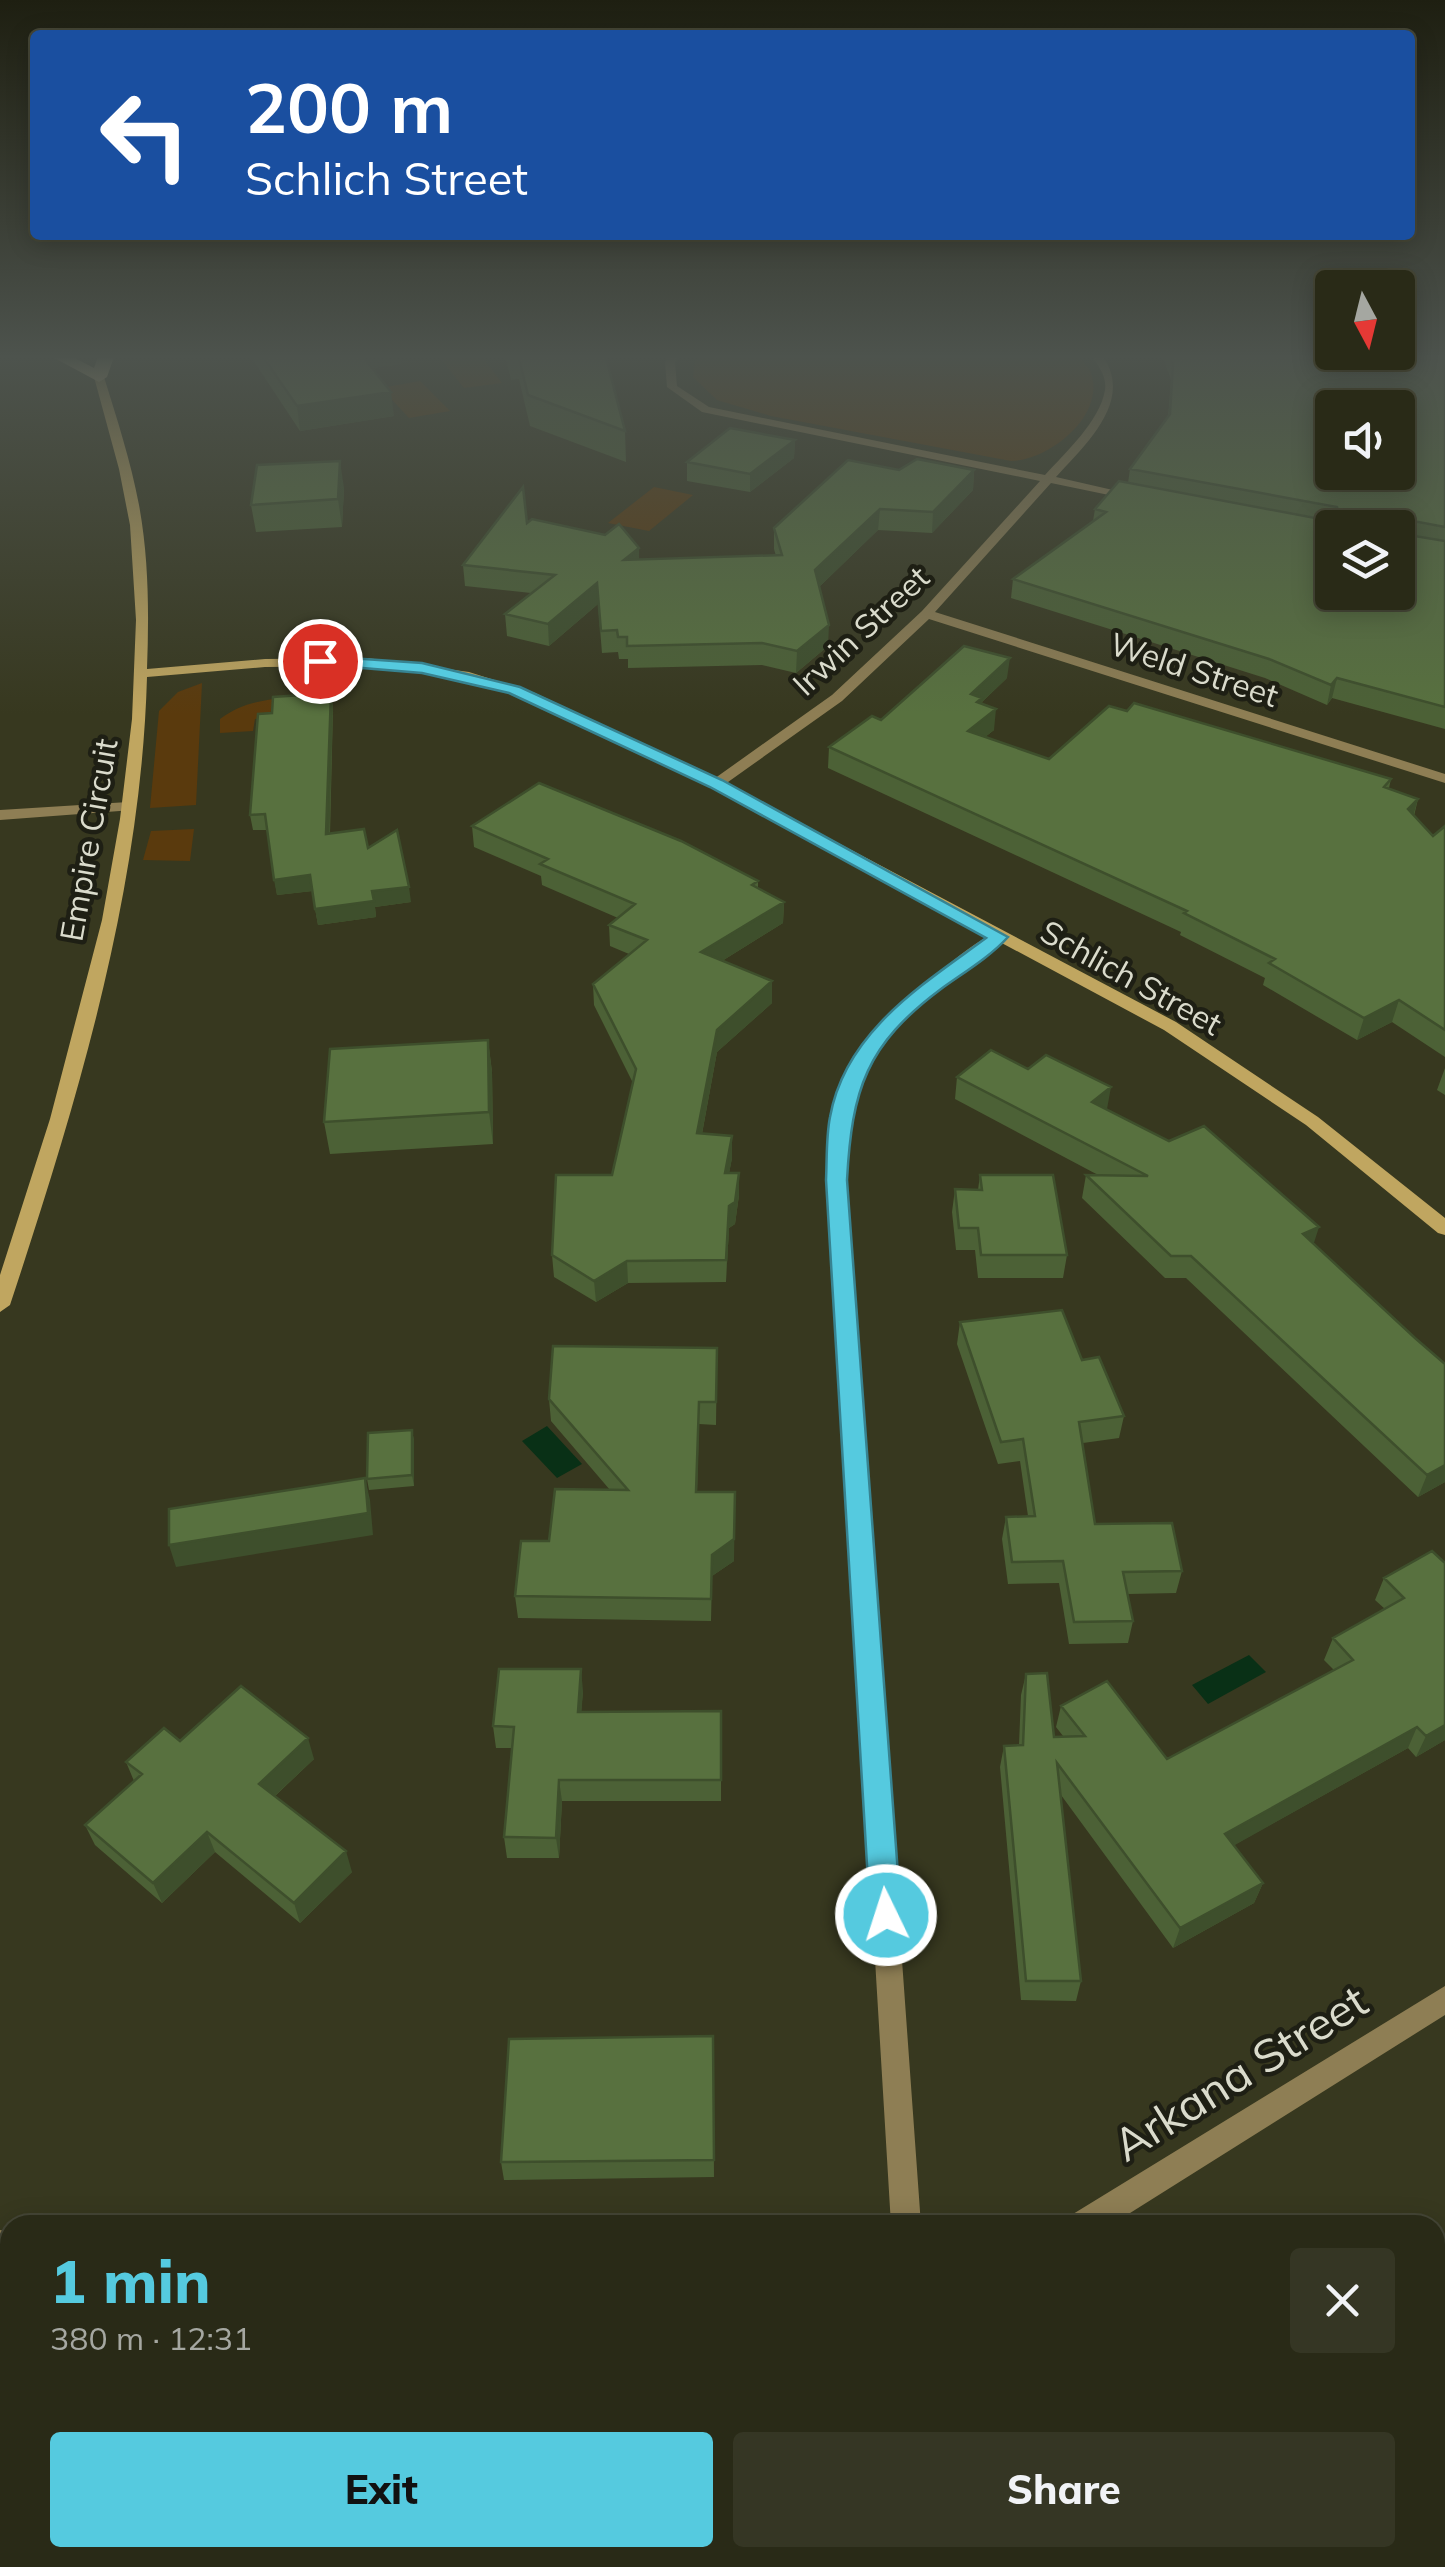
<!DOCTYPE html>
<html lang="en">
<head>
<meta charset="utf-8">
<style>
  :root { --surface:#292a17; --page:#353624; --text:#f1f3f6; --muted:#a5a7a1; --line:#454636; --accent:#55cadf }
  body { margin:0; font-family:Mulish,sans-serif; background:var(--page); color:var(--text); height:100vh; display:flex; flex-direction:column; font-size:38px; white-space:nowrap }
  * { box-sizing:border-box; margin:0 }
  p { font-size:32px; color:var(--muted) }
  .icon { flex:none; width:55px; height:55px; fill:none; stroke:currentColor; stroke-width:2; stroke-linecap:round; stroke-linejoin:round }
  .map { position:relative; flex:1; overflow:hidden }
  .sheet { position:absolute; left:0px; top:2215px; width:1445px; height:352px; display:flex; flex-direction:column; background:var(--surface); border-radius:30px 30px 0 0; box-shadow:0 5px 25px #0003,0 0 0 2px var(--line) }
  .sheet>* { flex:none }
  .banner { position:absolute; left:30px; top:30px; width:1385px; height:210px; border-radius:10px; box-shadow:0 5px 25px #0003,0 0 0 2px var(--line); background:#1a4fa0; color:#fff; overflow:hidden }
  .needle { width:65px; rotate:173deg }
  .controls { position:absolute; left:1315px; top:270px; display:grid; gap:20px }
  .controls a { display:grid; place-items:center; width:100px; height:100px; border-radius:10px; background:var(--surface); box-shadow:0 5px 25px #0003,0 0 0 2px var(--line); font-size:50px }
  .pin { position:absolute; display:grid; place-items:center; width:85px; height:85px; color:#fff; margin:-42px; border:5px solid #fff; border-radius:50%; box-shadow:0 2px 10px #0007 }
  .me { position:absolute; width:110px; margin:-55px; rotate:356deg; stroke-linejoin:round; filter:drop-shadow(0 0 8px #0008) }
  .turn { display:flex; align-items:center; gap:35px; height:210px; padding:0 50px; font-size:45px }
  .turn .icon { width:130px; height:130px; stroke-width:2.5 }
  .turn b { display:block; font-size:70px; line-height:85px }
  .round { display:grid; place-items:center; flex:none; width:105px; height:105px; border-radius:10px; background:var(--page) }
  .headline { display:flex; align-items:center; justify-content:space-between; height:170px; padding:0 50px }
  h1 { font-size:60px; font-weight:800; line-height:75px; color:var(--accent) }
  .button { display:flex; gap:20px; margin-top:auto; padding:20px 50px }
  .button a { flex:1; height:115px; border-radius:10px; background:var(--accent); color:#111; font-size:40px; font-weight:800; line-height:115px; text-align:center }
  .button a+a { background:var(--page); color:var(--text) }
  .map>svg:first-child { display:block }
  .green { fill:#5a3a0d }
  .water { fill:#093016 }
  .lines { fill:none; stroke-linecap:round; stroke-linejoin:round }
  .street { fill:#8e7e54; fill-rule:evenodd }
  .secondary { fill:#c0a660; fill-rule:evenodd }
  .highway { fill:#fbe3a5; fill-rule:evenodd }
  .wall { fill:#4c6136 }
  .shaded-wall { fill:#3e4f2c }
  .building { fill:#58713f; stroke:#3e4f2c; stroke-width:2.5; fill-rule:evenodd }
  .route { fill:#55cadf; stroke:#378391; stroke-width:2.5 }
  .labels { text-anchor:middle; stroke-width:9; stroke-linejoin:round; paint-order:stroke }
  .far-street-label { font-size:32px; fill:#dadbcc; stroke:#1e1f14 }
  .near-street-label { font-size:45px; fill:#dadbcc; stroke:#1e1f14 }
</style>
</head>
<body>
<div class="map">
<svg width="1445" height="2567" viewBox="0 0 1445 2567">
  <rect width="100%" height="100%" fill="#37381f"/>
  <!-- green -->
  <path class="green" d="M480,354l22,29 -38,5 -24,-30z
    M702,354h375c4,5 12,13 14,19 15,43 -43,88 -80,88l-240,-45 -54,-16 -24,-23 2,-16z
    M420,381l30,30 -41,7 -28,-30z
    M654,487l39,8 -44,36 -41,-8z
    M202,683l-6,122 -46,3 9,-97 19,-19z
    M274,699l-5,19 -14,1 -2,12 -33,2v-14c18,-13 33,-17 54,-20z
    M194,829l-4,32 -47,-1 8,-29z"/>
  <!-- water -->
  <path class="water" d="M547,1426l35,38 -25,14 -35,-37z
    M1249,1655l17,17 -58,32 -16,-19z"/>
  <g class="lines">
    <!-- street -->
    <path class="street" d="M671,354h11l-7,8 2,24 32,21 336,68c20,-22 55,-54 60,-85 2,-14 -7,-25 -15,-36h11c35,45 -15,90 -45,123l83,19 -6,4 -82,-17 -116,129 510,162v9l-516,-164 -87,82 -121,86h-10v-6l121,-86 90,-84 118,-130 -338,-69 -35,-25 -2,-25z
      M128,802l5,2v6l-133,10v-10z
      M998,932l8,5 -2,3c-65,47 -138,93 -155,177 -4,20 -2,42 -3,62l75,1046h-30l-63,-1046c0,-20 -1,-42 3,-62 13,-64 59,-108 109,-146 17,-13 38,-32 58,-39z
      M1445,1986v29l-334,210h-42l4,-11z
      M0,2230l10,2v30l-10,-2z"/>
    <!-- secondary -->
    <path class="secondary" d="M99,374l5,3c13,42 27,85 35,128 10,54 10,110 8,164l118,-10 102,-1 102,14 66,21 186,88 455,241 142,95 127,101v17l-7,-2 -132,-108 -142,-95 -453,-243 -186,-88 -58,-19 -100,-14 -102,1 -118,10c-6,216 -70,425 -137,628l-10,7v-37l50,-156 52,-199 18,-101 12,-100 4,-99 -6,-95 -11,-56 -25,-92z"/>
    <!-- highway -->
    <path class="highway" d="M47,354h20l27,14 5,-14h16l-8,23 -8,5z"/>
  </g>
  <!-- wall -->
  <path class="wall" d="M249,354h151l1,10 -29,4 22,48 -94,15z
    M505,354h100l20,77 1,31 -96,-36 -11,-47 -8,1z
    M1162,354h283v375l-113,-31 -5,7 -62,-27 -254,-80 2,-19 80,-58 2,-12 33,-26 2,-14 38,-52 3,-37z
    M795,440l-1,18 -44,34 -63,-11v-19z
    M899,470h75l-1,20 -41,43 -54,-3 -59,57 9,59 -32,27 -34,-8 -134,3v-9h-9l-1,-7 -16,1 -4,-49 -49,42 -42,-10 -2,-22 26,-21 -66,-7 -2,-21 64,-42 112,25v11l137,-3 -2,-7v-21z
    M344,488l-2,39 -86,5 -5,-27z
    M1007,678l-25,24 12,28 -9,7 64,22 342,20 -2,9 29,11 -4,17 19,20 12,-10v231l-53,-35 -35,18 -94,-55 2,-7 -85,-43 1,-3 -353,-164 1,-21 52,-27z
    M331,693l2,15 -3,126 38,14 43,54 -36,5 1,10 -58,8 -6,-34 -35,4 -10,-65h-14l-3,-15 22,-102z
    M472,826l286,55v7l26,14 -1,21 -61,38 50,20v22l-55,49 -15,82 30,2v22l-3,15h10v22l-4,29 -6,4 -3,54 -98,1 -32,19 -42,-25 -2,-22 60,-80 21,-92 -39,-78 -1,-21 36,-30 -19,-8 -1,-21 9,-7 -76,-33 -1,-9 -67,-29z
    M488,1040l4,32 1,72 -163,10 -6,-32z
    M1445,1068v27l-8,-5z
    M1028,1069l78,40 208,135 101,94 30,26v118l-27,15 -232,-219h-21l-83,-80 4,-23 14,1 -145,-77 2,-22z
    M980,1175l87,80 -4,23h-85l-3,-28h-19l-4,-38 3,-23 23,1z
    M960,1322l122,38 42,56 -5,22 -36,5 12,81 87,47 -6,22 -48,1 5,27 -5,22 -59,1 -10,-61 -51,1 -6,-45 4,-22 22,-1 -8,-55 -22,3 -41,-120z
    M717,1348l-1,77 -17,-1 -2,68 37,69 -22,15 -1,45 -193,-3 -3,-22 34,-55 61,-51 -59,-69 -2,-22z
    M412,1430l2,11v45l-45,4 -2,-11z
    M1445,1563v177l-29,17 -8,-9 -174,97 29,38 -9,20 -81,45 -112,-153 20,186 -5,20 -55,-1 -21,-233 4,-21 15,-1 2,-50 5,-21 28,63 9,-1 -7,-9 5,-21 106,53 167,-89 -10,-10 9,-22 52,-29 -10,-9 9,-22z
    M583,1691l-2,21 140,-1v90h-159l-3,57h-52l-3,-21 8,-89h-16l-3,-22z
    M314,1759l-39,37 77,76 -52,51 -85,-71 -53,51 -67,-58 -10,-20 49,-44 -8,-19z
    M713,2036l1,141 -210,3 -3,-18z
    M1435,2419l10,148h-36l-6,-9h32z"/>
  <!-- shaded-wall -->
  <path class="shaded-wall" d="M356,354h44l1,10 -43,6z
    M391,392l3,24 -94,15 -3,-25z
    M795,440l-1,18 -44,34v-18z
    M340,461l4,27 -2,39 -4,-28z
    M974,470l-1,20 -41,43 1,-21z
    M880,509l-2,21 -64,62 1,-22z
    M639,548v21l-15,-9z
    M597,583l1,21 -49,42 -1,-22z
    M829,625l-1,21 -32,27 1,-22z
    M1010,658l-3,20 -25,24 -2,17 -9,-25z
    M1337,678l-5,20 -5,7 4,-20z
    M331,693l2,15 -4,142 -3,-16z
    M996,709l-2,21 -28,22 2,-21z
    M1418,799l-6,21 -4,-11z
    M310,875l3,16 -36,4 -3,-15z
    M409,887l2,15 -36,5 1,10 -58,8 -3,-16 57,-18z
    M784,902l-1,21 -82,51v-22z
    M772,981v22l-55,49 -19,103 -1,-22 20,-103z
    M1399,1000l-7,22 -35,18 7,-22z
    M488,1040l4,32 1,72 -4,-32z
    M1111,1087l-4,22 -15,-7z
    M732,1136v22l-7,37v-22z
    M739,1173v22l-4,29 -6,4 -3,54 3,-76z
    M1319,1227l-7,22 -9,-15z
    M627,1261l1,22 -32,19 -2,-21z
    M412,1430l2,11v45l-2,-11z
    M1445,1465v17l-27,15 9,-22z
    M365,1478l5,22 3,35 -197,32 -7,-22z
    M735,1492l-1,69 -22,15 -1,45 1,-66z
    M581,1669l2,22 -3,42 -2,-21z
    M1445,1725v15l-29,17 10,-21z
    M1417,1727l-9,21 -191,107 8,-21z
    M308,1738l6,21 -48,45 -7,-20z
    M559,1780l3,21 -3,57 -3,-20z
    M207,1832l8,20 -53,51 -9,-20z
    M346,1851l6,21 -52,51 -6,-20z
    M1263,1883l-9,20 -81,45 7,-20z"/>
  <!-- building -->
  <path class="building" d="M261,354h100l30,38 -94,14z
    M518,354h87l20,77 -97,-36z
    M1170,354h275v173l-42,-8 -4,4 3,11 43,7v166l-108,-29 -6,7 -62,-26 -256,-80 93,-67 -11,-3 24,-28 217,41 4,-3 -3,-12 -207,-38 40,-55 3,-50zM1332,408h66v64h-66zM1332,528h66v64h-66z
    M730,428l65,12 -45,34 -63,-12z
    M917,459l57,11 -41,42 -53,-3 -65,61 14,55 -32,26 -35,-8 -135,3v-9h-9l-1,-7 -16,1 -4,-48 -49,41 -43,-10 50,-39 -92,-10 60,-78 4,36 5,-4 73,16 14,-11 20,24 -15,12 158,-5 -8,-27 74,-68 51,10z
    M340,461l-2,38 -87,6 6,-40z
    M964,646l46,12 -39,36 11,4 -5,4 19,7 -28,22 81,28 60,-53 18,5 7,-8 257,76 -7,8 34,12 -10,10 25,27 12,-10v204l-46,-30 -35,18 -95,-55 6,-4 -91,-46 3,-2 -358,-164 43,-31 9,4z
    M331,693l-5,141 38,-5 4,19 29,-18 12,57 -37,4 2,10 -59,8 -5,-34 -36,5 -9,-66 -15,1 8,-101 14,-1 1,-16z
    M539,783l142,58 77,40 -6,4 32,17 -83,50 71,29 -55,49 -20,103 35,3 -7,37h14l-4,29 -6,4 -3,54 -99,1 -33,20 -42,-26 4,-80h56l24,-106 -43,-85 54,-44 -38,-15 26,-21 -95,-40 8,-5 -76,-33z
    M488,1040l1,72 -165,10 6,-73z
    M991,1050l37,19 18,-14 65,32 -19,15 77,39 35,-15 115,101 -16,7 112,104 30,26v101l-18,10 -236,-219h-20l-85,-81 62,1 -191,-99z
    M980,1175h73l14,80h-86l-3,-27h-19l-4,-39 27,1z
    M1062,1310l20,50 17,-3 25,59 -45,6 16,102 77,-1 10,48 -59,1 10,49 -59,1 -11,-61 -51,1 -6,-45 29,-1 -12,-77 -22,3 -41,-120z
    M553,1346l164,2 -1,54h-17l-3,90h39l-1,47 -22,16 -1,44 -196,-3 6,-55h28l6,-52 73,1 -79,-91z
    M412,1430v45l-45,4 1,-46z
    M365,1478l3,35 -199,32v-36z
    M1432,1551l13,12v162l-19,11 -9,-9 -192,107 38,49 -83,45 -123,-165 24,218h-55l-22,-235 19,-1 3,-71 21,-1 7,64 31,-1 -24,-30 46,-25 60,78 186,-99 -20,-22 71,-40 -20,-20z
    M499,1669h82l-3,43 143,-1v69h-162l-3,58 -52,-1 10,-110 -21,-1z
    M241,1686l67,52 -49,46 87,67 -52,52 -87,-71 -54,51 -68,-58 57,-51 -16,-12 38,-34 16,13z
    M713,2036l1,124 -213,2 8,-123z
    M1445,2414v153h-26l-5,-9h21v-84l3,-2 -3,-4v-49z"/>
  <!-- sky -->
  <linearGradient id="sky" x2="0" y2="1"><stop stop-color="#1e1f11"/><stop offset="0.5" stop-color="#4d534d"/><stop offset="1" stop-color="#4d534d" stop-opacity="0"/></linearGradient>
  <rect width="1445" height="714" fill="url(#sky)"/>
  <!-- route -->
  <path class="route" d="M320,656l102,7 98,24 202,93 286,157c-18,20 -45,36 -67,52 -75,56 -89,100 -94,191l54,735 -5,10 -10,4 -11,-4 -5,-10 -44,-735c1,-21 0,-43 4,-63 15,-85 92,-132 156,-179l-276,-151 -201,-94 -87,-20 -107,-9v-7z"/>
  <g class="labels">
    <!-- far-street labels -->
    <g class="far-street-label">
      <text transform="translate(861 631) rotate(-43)" y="11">Irwin Street</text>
      <text transform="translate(1194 670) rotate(18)" y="11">Weld Street</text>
      <text transform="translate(89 840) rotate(-80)" y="11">Empire Circuit</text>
      <text transform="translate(1131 978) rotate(29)" y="11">Schlich Street</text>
    </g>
    <!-- near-street labels -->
    <g class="near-street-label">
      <text transform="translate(1240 2073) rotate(-32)" y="16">Arkana Street</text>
    </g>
  </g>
</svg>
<div class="controls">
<a><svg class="needle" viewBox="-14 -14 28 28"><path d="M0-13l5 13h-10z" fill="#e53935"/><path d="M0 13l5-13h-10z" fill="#a5a7a1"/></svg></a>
<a><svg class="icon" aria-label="sound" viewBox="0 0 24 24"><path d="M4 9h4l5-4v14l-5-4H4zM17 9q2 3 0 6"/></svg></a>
<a><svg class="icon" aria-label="layers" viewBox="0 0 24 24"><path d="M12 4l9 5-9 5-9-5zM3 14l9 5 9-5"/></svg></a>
</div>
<div class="pin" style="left:320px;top:661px;background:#d93025"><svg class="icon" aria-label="arrive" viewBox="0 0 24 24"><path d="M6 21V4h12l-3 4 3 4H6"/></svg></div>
<svg class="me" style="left:886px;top:1915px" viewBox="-20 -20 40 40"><circle r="17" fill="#55cadf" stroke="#fff" stroke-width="3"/><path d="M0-11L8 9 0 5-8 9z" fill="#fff"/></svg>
<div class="banner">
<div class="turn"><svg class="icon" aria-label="left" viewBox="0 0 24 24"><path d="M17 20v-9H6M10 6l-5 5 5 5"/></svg><div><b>200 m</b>Schlich Street</div></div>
</div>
<section class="sheet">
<div class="headline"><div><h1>1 min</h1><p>380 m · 12:31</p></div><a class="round"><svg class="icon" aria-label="close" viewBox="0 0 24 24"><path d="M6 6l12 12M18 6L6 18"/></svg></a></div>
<div class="button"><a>Exit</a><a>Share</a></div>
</section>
</div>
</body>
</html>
